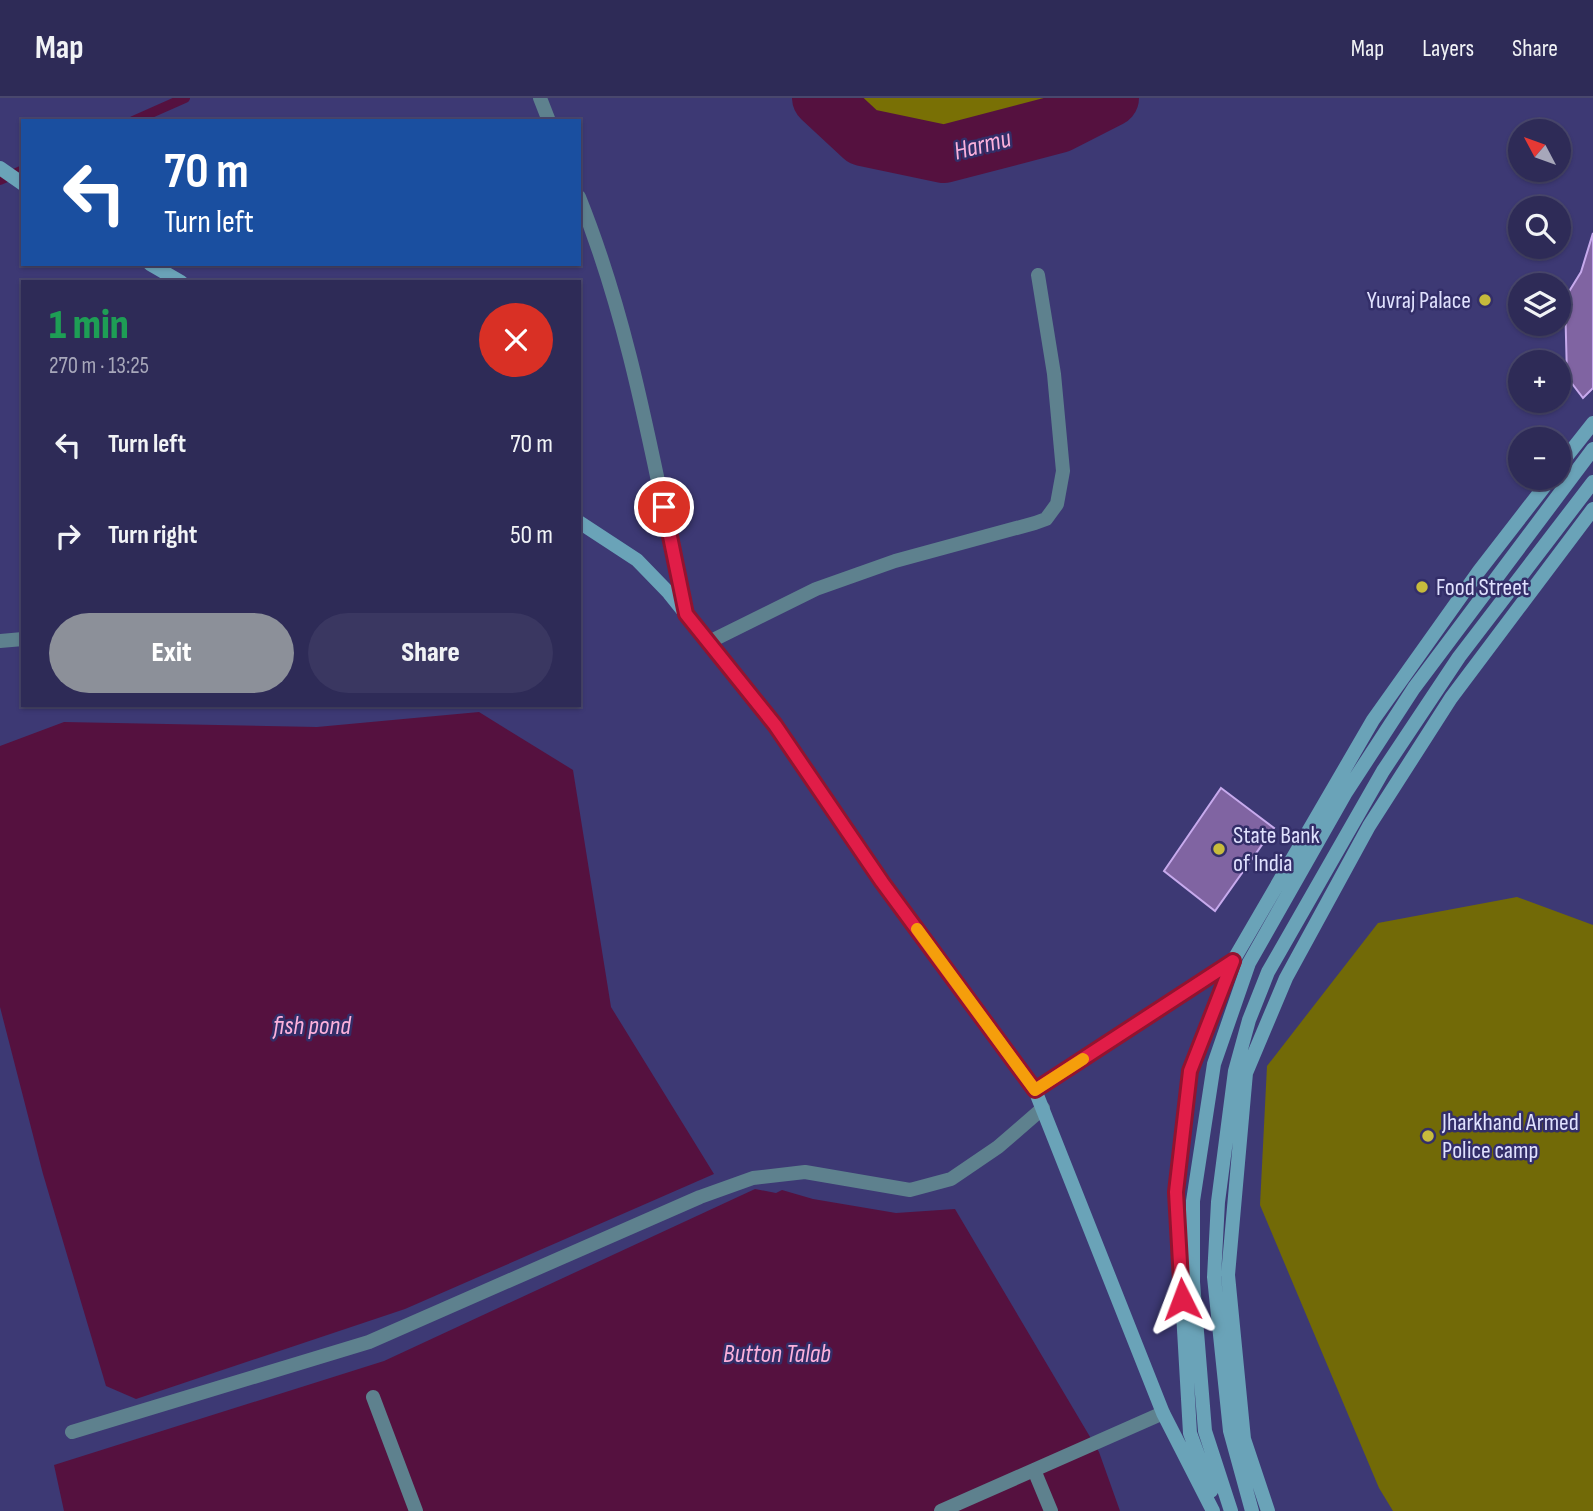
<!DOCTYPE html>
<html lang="en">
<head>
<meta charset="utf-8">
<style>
  :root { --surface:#2e2b57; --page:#3a3761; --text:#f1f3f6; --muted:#a7a7ba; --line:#49476d; --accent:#8c9099 }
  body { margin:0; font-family:"Sofia Sans Condensed",sans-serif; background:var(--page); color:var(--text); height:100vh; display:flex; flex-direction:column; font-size:26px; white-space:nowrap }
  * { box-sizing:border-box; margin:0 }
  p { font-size:23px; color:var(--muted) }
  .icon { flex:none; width:38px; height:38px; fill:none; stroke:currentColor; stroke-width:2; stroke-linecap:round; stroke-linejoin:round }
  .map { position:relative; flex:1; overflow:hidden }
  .side { position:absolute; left:21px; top:182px; width:560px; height:427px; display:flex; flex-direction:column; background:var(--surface); border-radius:0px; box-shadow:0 2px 5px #0004,0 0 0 2px var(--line) }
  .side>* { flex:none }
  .banner { position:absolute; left:21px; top:21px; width:560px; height:147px; border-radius:0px; box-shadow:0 2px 5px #0004,0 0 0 2px var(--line); background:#1a4fa0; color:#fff; overflow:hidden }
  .needle { width:46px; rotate:311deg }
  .buttons { position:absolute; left:1508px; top:21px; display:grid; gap:14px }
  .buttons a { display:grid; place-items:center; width:63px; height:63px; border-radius:50%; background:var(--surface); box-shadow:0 2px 5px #0004,0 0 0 2px var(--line); font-size:35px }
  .pin { position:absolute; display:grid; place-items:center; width:60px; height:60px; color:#fff; margin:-30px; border:4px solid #fff; border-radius:50%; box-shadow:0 2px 7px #0007 }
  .me { position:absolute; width:77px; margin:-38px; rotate:357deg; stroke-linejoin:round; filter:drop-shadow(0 0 5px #0008) }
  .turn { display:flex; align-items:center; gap:24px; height:147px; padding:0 28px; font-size:32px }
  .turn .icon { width:91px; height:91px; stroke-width:2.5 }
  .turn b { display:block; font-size:49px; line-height:60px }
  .round { display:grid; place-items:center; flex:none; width:74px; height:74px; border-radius:37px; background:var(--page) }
  .head { display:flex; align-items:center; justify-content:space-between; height:119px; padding:0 28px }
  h1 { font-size:42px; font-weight:800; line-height:52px; color:#1e9e55 }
  .primary-button { display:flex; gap:14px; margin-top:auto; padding:14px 28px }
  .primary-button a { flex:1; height:80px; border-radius:42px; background:var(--accent); color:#fff; font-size:28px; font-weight:800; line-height:80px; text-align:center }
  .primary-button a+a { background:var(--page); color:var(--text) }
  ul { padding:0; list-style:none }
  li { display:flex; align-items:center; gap:21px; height:91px; padding:0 28px }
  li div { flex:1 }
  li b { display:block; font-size:26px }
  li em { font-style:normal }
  header { display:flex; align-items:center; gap:42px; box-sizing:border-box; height:98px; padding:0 35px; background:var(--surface); border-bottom:2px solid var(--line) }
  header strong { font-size:33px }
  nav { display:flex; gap:38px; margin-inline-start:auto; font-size:24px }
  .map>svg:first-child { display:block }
  .green { fill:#726a07 }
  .forest { fill:#797005 }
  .water { fill:#55113f }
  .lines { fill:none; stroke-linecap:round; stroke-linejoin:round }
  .stream { stroke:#55113f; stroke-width:10 }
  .river { stroke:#55113f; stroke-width:58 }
  .building { fill:#8064a2; stroke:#c7aaed; stroke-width:2 }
  .lane { stroke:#5e818e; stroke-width:14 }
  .street { stroke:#5e818e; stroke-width:14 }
  .secondary { stroke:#6aa3b8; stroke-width:14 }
  .route-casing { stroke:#92132f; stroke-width:18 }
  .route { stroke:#e11d48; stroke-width:12 }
  .slow { stroke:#f59e0b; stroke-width:12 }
  .poi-dot { fill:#c7bb3c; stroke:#332e68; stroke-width:2.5 }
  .labels { text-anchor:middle; stroke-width:5; stroke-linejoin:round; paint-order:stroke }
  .poi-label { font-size:24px; fill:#e0e1fe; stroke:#332e68; text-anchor:start }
  .water-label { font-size:26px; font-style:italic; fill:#fcb1dc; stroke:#332e68 }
</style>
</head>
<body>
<header>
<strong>Map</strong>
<nav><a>Map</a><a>Layers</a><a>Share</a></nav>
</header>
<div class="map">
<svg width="1593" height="1413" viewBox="0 0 1593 1413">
  <rect width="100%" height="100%" fill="#3d3974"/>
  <!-- green -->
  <path class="green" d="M1517,799l76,28v586h-200l-14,-23 -119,-283 7,-139 111,-143z"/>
  <!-- forest -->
  <path class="forest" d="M835,0h212l-85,35 -74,-9z"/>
  <!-- water -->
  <path class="water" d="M479,614l94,58 38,237 103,167 -309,135 -269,90 -30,-13 -63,-212 -43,-167v-261l64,-24 253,5z
    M755,1091l21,4 6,-3 31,9 83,14 59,-4 144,243 21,59h-1056l-10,-46 330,-104z"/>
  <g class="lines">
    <!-- stream -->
    <path class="stream" d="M133,23l52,-23
      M0,82l23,-10"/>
    <!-- river -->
    <path class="river" d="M821,0l42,39 81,17 115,-30 51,-26"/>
  </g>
  <!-- building -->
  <path class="building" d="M1593,135v155l-10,10 -16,-21 -2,-79 16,-26z
    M1221,690l53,40 -59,83 -51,-40z"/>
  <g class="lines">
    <!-- lane -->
    <path class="lane" d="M72,1334l297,-90 331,-145 53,-19 52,-6 105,18 41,-11 47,-32 45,-39"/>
    <!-- street -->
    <path class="street" d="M540,0l9,23
      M579,99c54,134 76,277 107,417
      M0,543l23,-2
      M709,544l107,-53 79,-28 140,-38 11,-4 11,-15 6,-33 -9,-97 -16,-99
      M373,1299l43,114
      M1034,1372l17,41
      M941,1413l222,-98"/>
    <!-- secondary -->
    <path class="secondary" d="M0,70l23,16
      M150,166l31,18
      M1559,368l34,-43
      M579,424l58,38 32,33 106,132 107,157 153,208 128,323 50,98
      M1035,992l198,-129
      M1211,1393l-21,-58 -14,-241 14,-121 43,-110 140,-241 106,-149 72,-93
      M1231,1413l-26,-80 -12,-149v-81l21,-137 35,-101 96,-169 69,-106 179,-239
      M1252,1413l-22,-80 -16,-154 4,-75 17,-131 14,-51 19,-48 115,-201 76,-114 134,-175
      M1268,1413l-24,-72 -16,-164 18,-202 40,-95 83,-152 82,-128 142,-189"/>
  </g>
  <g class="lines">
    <defs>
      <path id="route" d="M664,409l22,107 89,111 107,157 153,208 198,-129 -43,110 -14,121 6,107"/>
    </defs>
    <!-- route casing -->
    <use href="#route" class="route-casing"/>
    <!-- route -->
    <use href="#route" class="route"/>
    <!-- slow -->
    <path class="slow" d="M917,831l118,161 48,-31"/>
  </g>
  <!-- markers -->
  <g class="poi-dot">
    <circle cx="1485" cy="202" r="7"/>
    <circle cx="1422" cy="489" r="7"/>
    <circle cx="1219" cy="751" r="7"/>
    <circle cx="1428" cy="1038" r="7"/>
  </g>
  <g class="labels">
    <!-- poi labels -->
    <g class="poi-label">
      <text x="1471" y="210" text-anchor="end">Yuvraj Palace</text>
      <text x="1436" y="497">Food Street</text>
      <text x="1233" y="745">State Bank<tspan x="1233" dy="28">of India</tspan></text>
      <text x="1442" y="1032">Jharkhand Armed<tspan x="1442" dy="28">Police camp</tspan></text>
    </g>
    <!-- water labels -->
    <g class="water-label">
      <text transform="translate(982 46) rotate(-14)" y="9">Harmu</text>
      <text x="312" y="936">fish pond</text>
      <text x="777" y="1264">Button Talab</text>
    </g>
  </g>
</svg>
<div class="buttons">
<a><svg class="needle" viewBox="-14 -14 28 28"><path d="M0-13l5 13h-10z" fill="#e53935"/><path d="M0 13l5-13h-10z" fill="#a7a7ba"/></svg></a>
<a><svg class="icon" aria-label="search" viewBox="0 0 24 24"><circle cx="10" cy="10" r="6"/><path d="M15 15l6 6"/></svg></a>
<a><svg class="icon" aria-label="layers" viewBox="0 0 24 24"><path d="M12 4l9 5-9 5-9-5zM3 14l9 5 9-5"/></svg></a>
<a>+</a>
<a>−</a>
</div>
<div class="pin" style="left:664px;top:409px;background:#d93025"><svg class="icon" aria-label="arrive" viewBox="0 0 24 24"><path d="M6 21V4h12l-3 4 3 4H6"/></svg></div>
<svg class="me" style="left:1182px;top:1201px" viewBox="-20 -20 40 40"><path d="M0-17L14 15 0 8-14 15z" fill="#e11d48" stroke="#fff" stroke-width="4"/></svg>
<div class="banner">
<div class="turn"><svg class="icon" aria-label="left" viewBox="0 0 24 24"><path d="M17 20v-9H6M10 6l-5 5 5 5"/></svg><div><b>70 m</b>Turn left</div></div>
</div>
<section class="side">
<div class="head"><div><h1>1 min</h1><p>270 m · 13:25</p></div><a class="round" style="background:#d93025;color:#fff"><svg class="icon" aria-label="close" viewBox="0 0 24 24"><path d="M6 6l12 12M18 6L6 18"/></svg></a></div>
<ul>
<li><svg class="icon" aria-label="left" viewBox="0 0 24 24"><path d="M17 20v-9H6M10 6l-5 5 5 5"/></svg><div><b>Turn left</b></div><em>70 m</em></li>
<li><svg class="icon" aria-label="right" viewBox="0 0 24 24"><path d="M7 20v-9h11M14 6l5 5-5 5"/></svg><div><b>Turn right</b></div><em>50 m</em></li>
</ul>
<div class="primary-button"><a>Exit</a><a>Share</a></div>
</section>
</div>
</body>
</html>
